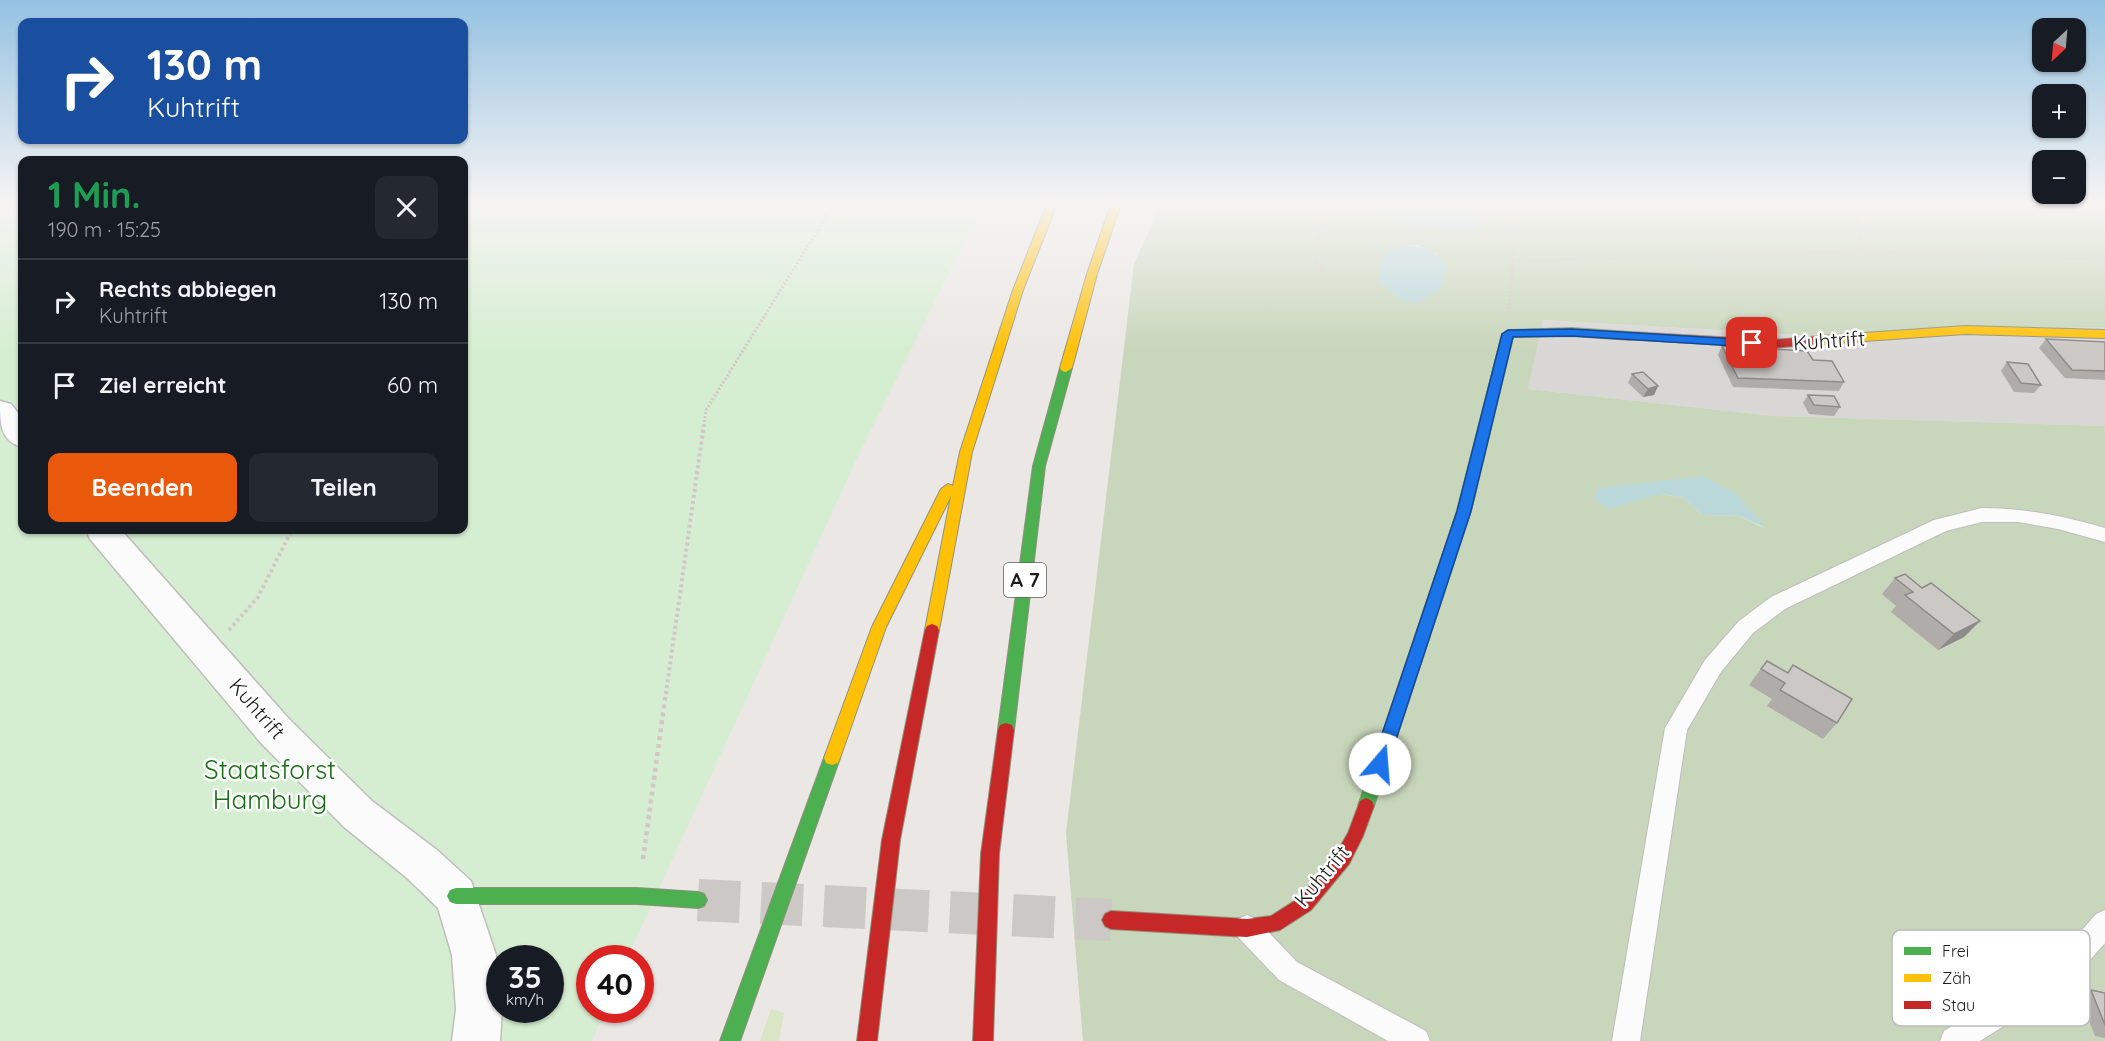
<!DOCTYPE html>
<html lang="de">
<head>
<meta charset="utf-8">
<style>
  :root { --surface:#171b24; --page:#242831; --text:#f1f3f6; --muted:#9ea1a6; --line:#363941; --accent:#ea580c }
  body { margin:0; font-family:Quicksand,sans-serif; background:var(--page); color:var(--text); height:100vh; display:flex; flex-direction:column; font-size:22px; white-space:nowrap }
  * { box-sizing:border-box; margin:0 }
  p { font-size:20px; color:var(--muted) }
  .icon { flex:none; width:33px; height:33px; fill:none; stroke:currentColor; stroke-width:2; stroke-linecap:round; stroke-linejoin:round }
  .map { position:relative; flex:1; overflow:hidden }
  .side { position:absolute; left:18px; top:156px; width:450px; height:378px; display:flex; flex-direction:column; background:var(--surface); border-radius:12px; box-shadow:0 2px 4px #0004 }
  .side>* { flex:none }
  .banner { position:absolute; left:18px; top:18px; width:450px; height:126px; border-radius:12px; box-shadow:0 2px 4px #0004; background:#1a4fa0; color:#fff; overflow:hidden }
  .needle { width:39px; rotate:206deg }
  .tools { position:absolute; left:2032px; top:18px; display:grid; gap:12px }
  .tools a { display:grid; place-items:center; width:54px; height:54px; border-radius:12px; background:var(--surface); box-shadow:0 2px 4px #0004; font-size:30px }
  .speed { position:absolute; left:486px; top:945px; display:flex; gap:12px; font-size:30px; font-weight:700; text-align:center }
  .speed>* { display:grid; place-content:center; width:78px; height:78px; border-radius:50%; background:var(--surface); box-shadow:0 2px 4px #0004; line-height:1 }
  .speed small { font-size:15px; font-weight:400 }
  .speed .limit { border:9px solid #d22; background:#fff; color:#111 }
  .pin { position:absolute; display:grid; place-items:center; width:51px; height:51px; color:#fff; margin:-26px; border-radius:12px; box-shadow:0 3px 9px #0006 }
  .me { position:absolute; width:66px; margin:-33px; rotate:18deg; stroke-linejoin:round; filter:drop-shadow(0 0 4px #0008) }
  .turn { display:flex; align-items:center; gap:21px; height:126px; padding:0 30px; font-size:27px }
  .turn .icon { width:78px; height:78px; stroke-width:2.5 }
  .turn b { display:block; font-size:42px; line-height:51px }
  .round { display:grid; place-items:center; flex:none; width:63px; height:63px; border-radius:12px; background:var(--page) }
  .overview { display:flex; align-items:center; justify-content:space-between; height:102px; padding:0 30px }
  h1 { font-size:36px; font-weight:800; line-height:45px; color:#1e9e55 }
  .cta { display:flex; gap:12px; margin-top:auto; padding:12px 30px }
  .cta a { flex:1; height:69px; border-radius:12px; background:var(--accent); color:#fff; font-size:24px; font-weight:800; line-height:69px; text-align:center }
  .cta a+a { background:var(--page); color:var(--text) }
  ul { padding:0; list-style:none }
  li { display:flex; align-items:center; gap:18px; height:84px; padding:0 30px; border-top:2px solid var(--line) }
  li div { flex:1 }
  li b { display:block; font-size:22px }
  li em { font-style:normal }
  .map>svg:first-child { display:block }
  .residential { fill:#d9d7d5 }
  .grass { fill:#dae5c5 }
  .forest { fill:#c8d6bb; fill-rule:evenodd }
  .park { fill:#d5eed1; fill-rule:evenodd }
  .water { fill:#bad8da }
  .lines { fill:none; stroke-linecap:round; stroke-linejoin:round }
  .secondary-tunnel { stroke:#cbc8c6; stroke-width:42; stroke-dasharray:42 21; stroke-linecap:butt }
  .lane-casing { stroke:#bfbebc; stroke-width:2 }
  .street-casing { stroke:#bfbebc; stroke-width:3 }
  .fast-casing { stroke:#92917e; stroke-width:2 }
  .slow-casing { stroke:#92917e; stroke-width:2 }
  .jam-casing { stroke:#92917e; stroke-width:2 }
  .path-far2 { stroke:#d4c6c6; stroke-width:3; stroke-dasharray:2 2; stroke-linecap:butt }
  .path-far1 { stroke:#d4c6c6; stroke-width:4; stroke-dasharray:3 3; stroke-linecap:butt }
  .path { stroke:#d4c6c6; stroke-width:4.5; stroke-dasharray:4 4; stroke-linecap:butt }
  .lane { fill:#fcfbfb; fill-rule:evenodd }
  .street { fill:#fcfbfb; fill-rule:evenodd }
  .fast { fill:#4caf50; fill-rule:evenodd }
  .slow { fill:#ffc107; fill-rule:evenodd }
  .jam { fill:#c62828; fill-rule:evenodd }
  .wall { fill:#afaca9 }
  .shaded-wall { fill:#8e8c8a }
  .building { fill:#cbc8c5; stroke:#8e8c8a; stroke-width:1.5 }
  .route { fill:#1a73e8; stroke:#114b97; stroke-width:1.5 }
  .labels { text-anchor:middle; stroke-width:5; stroke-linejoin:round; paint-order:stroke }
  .shield { fill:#fff; stroke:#5f5f5f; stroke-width:1.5 }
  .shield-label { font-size:20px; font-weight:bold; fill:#1b1b1b }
  .street-label { font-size:21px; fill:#1b1b1b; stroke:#fff }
  .near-park-label { font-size:26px; fill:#186f14; stroke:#fff }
  .key { fill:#fff; stroke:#bbb; stroke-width:1.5 }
  .key-label { font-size:16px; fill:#1b1b1b }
</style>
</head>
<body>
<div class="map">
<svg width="2105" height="1041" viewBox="0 0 2105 1041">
  <rect width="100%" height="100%" fill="#eae7e4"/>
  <!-- residential -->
  <path class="residential" d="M1542,320l258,15 305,-8v99l-331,-10 -246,-27z"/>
  <!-- grass -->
  <path class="grass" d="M771,1009l13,4 -5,28h-19z"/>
  <!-- forest -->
  <path class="forest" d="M1161,204h209l-1,3 20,12 34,5 57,-5 -11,-15h636v123l-305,8 -257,-15 -15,69 246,27 331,10v615h-1022l-17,-208 68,-569zM1403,245h14l20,9 -36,46 -21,-18zM1735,493l29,35 -25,-12 -37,-1 -18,-17 -23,-4z"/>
  <!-- park -->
  <path class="park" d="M0,204h22v326h442v-326h519l-125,252 -231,502h-37v52h15l-13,31h-592zM500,958h50v52h-50z"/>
  <!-- water -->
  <path class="water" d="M1370,204h99l11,15 -5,15 -86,-15 -21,-12z
    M1403,245c19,0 32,6 44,20l-6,23 -24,15 -16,-3 -21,-18 -1,-14 7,-16z
    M1703,476l32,17 31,35 -27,-12 -37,-1 -18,-17 -23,-4 -52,15 -15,-10 4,-11z"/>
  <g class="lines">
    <!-- secondary-tunnel -->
    <path class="secondary-tunnel" d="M698,900l413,20"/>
    <defs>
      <path id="lane" d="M1982,508c44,0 80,8 123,20v14l-47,-13 -40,-7h-36l-36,9 -161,78 -32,24 -32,39 -34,58 -47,311h-28l53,-313 40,-68 34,-39 32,-24 163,-77z
        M2105,910v33l-39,44 -86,54h-40l4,-10 104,-62 48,-55z
        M1247,915l9,4 41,43 129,69 4,10h-42l-109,-61 -41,-43 -4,-9 4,-9z"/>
      <path id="street" d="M0,401l11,3 11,14v29c-22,-6 -22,-24 -22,-46z
        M86,530h35l168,189 83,82 65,49 34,31 25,74 4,55h2l-2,31h-48l4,-32 -4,-54 -14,-47 -31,-30 -63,-51 -83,-84 -171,-204z"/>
      <path id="fast" d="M1572,328l59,4 6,4 -6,4 -59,-4 -59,1 -42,174 -97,295 -2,5 -6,3 -6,-3 -2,-5 99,-295 45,-177 6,-4z
        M1066,364l6,4 -27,98 -31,264 -2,5 -6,2 -6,-2 -2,-5 35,-264 27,-98z
        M832,751l6,2 2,5 -100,283h-20l104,-283 2,-5z
        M456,888h181l61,4 6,2 3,6 -3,6 -6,2 -61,-4h-181l-6,-2 -3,-6 3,-6z"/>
      <path id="slow" d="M1047,204h10l-34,86 -51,162 -33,178 -2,4 -5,2 -5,-2 -2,-4 26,-134 -65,131 -46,131 -2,5 -6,2 -6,-2 -2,-5 48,-131 69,-138 7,-5 5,2 7,-34 53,-162z
        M1111,204h10l-24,70 -25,94 -6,4 -4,-1 -2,-3 27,-94z
        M1965,326l140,4v8l-140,-4 -144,10 -6,-4 6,-4z"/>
      <path id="jam" d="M1631,332l141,8 49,-4 6,4 -6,4 -49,4 -145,-9v-6z
        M932,624l5,2 2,4 -39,210 -23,201h-20l25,-201 43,-210 2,-4z
        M1006,723l6,2 2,5 -15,124 -6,187h-20l8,-187 17,-124 2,-5z
        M1366,798l6,3 2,5 -11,30 -14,28 -38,46 -31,20 -33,7 -136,-8 -6,-3 -3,-6 3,-6 6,-3 136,8 24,-3 28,-18 38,-46 11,-19 12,-32z"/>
    </defs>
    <!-- lane casing -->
    <use href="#lane" class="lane-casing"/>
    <!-- street casing -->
    <use href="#street" class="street-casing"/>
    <!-- fast casing -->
    <use href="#fast" class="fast-casing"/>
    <!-- slow casing -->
    <use href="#slow" class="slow-casing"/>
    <!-- jam casing -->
    <use href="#jam" class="jam-casing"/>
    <!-- path-far2 -->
    <path class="path-far2" d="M1855,204l8,47
      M1514,261l349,-10 242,8
      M1323,272l-7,-8c1,-26 5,-42 24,-60
      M1509,309l8,-105
      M704,426l2,-16 128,-206"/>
    <!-- path-far1 -->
    <path class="path-far1" d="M229,630l29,-33 34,-67
      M665,700l39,-276"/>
    <!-- path -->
    <path class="path" d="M643,859l22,-160"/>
    <!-- lane -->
    <use href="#lane" class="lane"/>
    <!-- street -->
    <use href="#street" class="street"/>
    <!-- fast -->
    <use href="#fast" class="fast"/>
    <!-- slow -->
    <use href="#slow" class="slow"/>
    <!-- jam -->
    <use href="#jam" class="jam"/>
  </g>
  <!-- wall -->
  <path class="wall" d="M2046,339l59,3v38l-40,-2 -26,-30z
    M1722,346l91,14 31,22 -5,9 -106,-4 -15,-32z
    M2007,362l34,23 -7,8 -20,-1 -13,-21z
    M1632,374l26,12 -4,9 -11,2 -15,-14z
    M1808,395l32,12 -6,9 -25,-2 -6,-11z
    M1895,578l27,10 58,33 -16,16 -26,13 -47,-38 5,-6 -14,-12z
    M1767,661l70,62 -14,16 -56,-33 5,-7 -23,-14z
    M2091,990l14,3v45l-10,-2 -15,-39z"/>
  <!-- shaded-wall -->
  <path class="shaded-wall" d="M1658,386l-4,9 -11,2 5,-8z
    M1980,621l-16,16 -26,13 16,-16z"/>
  <!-- building -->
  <path class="building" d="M2046,339l59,3v29l-33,-1z
    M1722,346l85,5 6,9 19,1 12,21 -106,-4z
    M2007,362l21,2 13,21 -20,-2z
    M1643,372l15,14 -10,3 -16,-15z
    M1808,395l26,1 6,11 -26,-2z
    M1905,574l17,14 9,-5 49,38 -26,13 -49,-39 8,-3 -18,-14z
    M1767,661l21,12 5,-8 59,34 -15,24 -57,-33 5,-7 -24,-14z
    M2091,990l14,3v32z"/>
  <!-- sky -->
  <linearGradient id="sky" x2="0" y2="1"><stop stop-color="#95c2e2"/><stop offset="0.58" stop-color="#f6f4f3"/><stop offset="1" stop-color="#f6f4f3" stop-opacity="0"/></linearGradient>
  <rect width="2105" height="350" fill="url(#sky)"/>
  <!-- route -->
  <path class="route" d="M1572,329l180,11 5,3 -5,4 -180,-11 -59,1 -42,174 -83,253 -2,5 -6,2 -6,-2 -2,-5 85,-253 45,-177 6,-4z"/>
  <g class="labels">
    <!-- shield labels -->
    <rect class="shield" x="1004" y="563" width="42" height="34" rx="4.5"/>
    <g class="shield-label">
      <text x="1025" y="587">A 7</text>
    </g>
    <!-- street labels -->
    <g class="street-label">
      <text transform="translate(1829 341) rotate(-4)" y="7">Kuhtrift</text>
      <text transform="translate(257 709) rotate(49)" y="7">Kuhtrift</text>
      <text transform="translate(1322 876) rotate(-50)" y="7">Kuhtrift</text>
    </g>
    <!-- near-park labels -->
    <g class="near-park-label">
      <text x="270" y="779">Staatsforst<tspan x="270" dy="30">Hamburg</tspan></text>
    </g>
  </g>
  <!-- legend -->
  <rect x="1892" y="930" width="198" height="96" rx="9" class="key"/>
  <rect x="1904" y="947" width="27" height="8" fill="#4caf50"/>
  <rect x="1904" y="974" width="27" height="8" fill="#ffc107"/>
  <rect x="1904" y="1001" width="27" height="8" fill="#c62828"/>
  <g class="key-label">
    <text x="1942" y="957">Frei</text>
    <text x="1942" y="984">Zäh</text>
    <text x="1942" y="1011">Stau</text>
  </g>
</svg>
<div class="tools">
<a><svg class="needle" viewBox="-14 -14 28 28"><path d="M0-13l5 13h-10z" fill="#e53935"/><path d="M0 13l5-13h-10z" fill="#9ea1a6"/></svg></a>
<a>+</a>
<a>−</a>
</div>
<div class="speed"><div>35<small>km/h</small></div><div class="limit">40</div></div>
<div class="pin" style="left:1752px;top:343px;background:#d93025"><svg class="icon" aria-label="arrive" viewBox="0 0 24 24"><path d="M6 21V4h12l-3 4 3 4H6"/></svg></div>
<svg class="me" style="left:1380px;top:764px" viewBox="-20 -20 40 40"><circle r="19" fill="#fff"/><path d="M0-13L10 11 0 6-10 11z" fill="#1a73e8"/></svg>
<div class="banner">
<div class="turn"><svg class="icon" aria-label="right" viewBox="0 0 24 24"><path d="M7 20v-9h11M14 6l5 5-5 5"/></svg><div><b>130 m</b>Kuhtrift</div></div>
</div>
<section class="side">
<div class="overview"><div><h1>1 Min.</h1><p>190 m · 15:25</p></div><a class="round"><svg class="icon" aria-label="close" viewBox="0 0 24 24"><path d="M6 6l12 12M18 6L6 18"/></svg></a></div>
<ul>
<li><svg class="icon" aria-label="right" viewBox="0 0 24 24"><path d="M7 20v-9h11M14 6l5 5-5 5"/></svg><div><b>Rechts abbiegen</b><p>Kuhtrift</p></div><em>130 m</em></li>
<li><svg class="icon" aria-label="arrive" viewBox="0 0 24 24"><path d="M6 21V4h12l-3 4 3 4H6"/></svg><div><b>Ziel erreicht</b></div><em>60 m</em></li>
</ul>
<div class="cta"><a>Beenden</a><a>Teilen</a></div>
</section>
</div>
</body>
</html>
